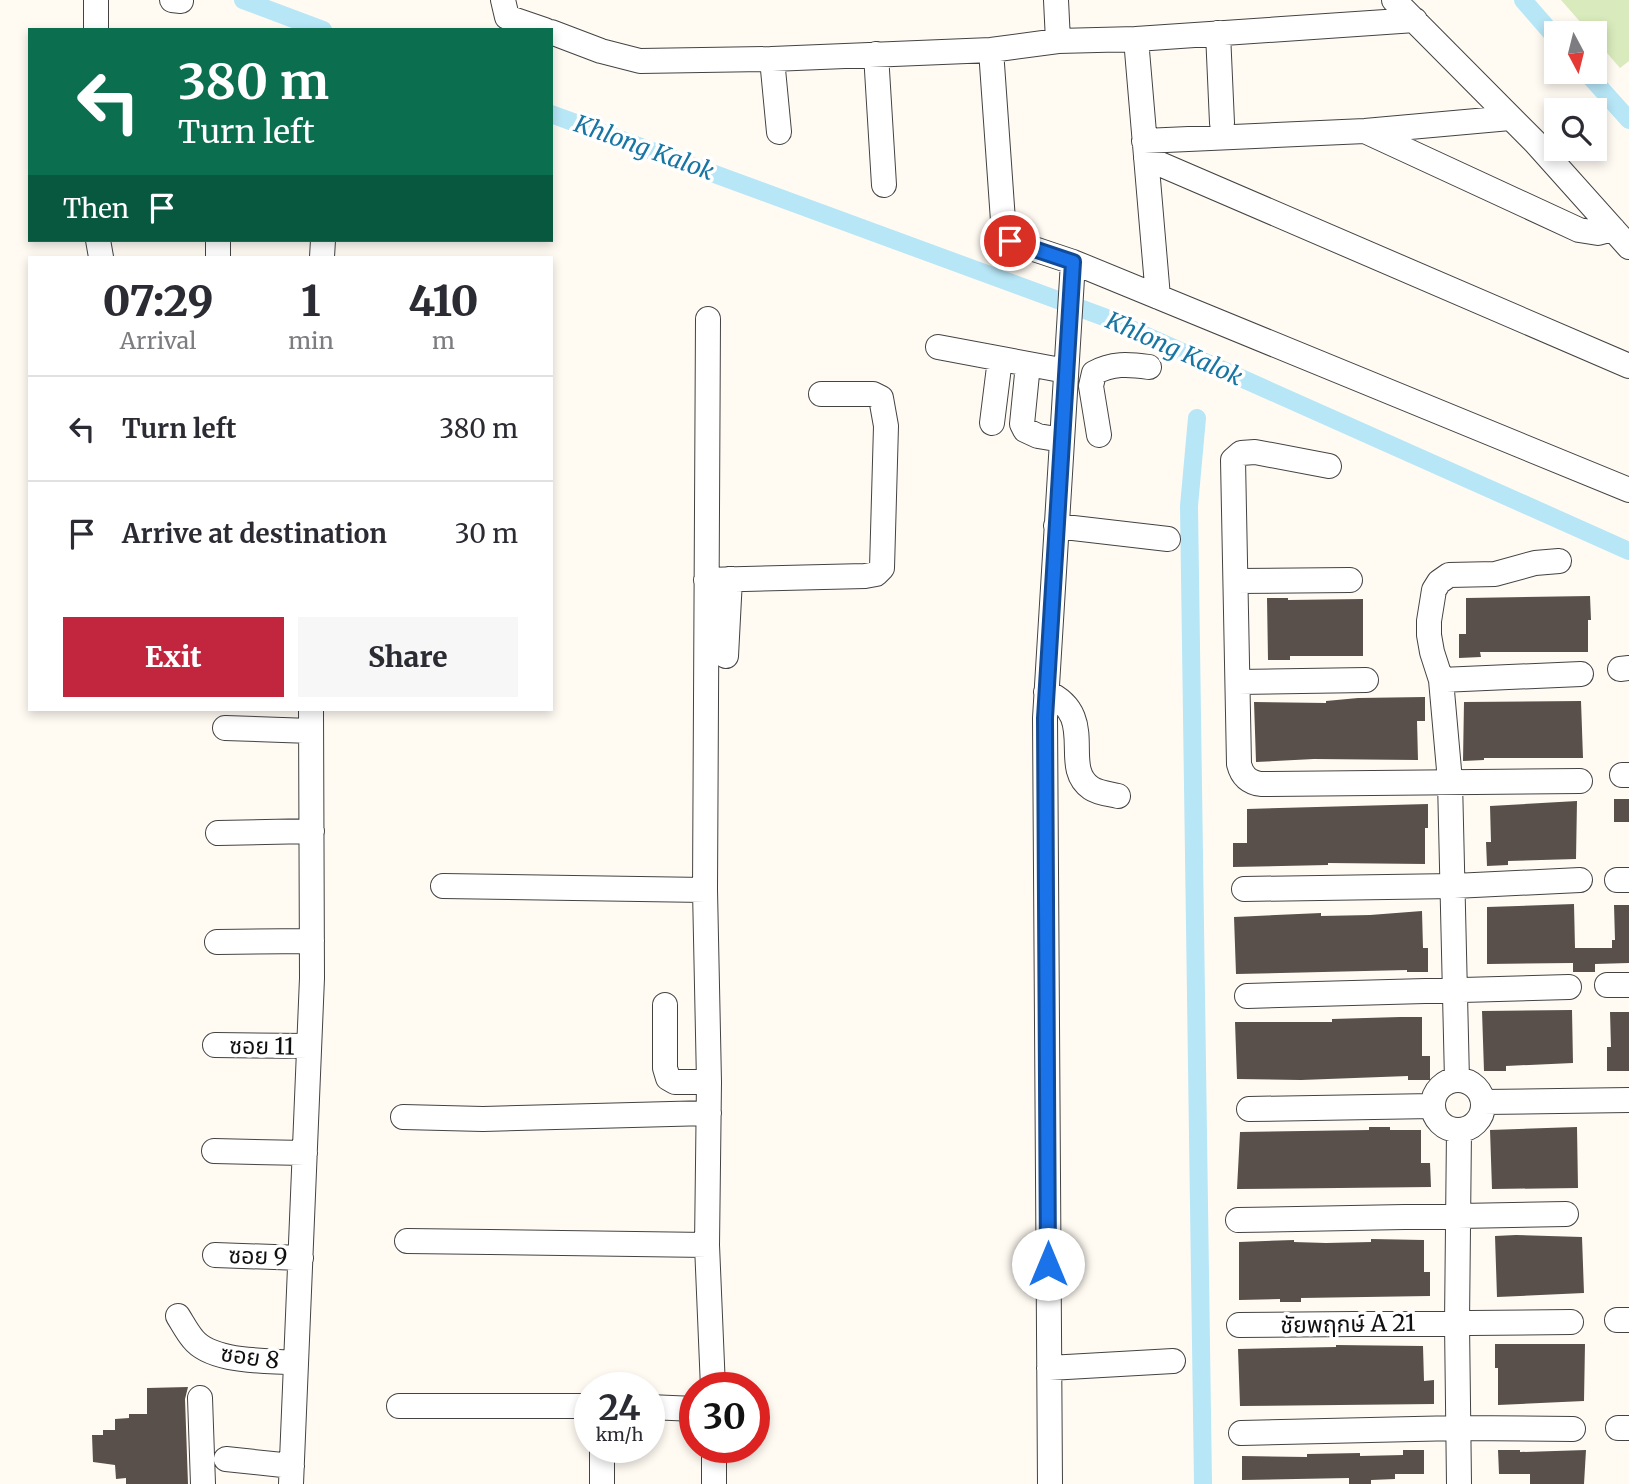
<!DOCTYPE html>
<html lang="en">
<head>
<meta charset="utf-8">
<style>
  :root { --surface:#fff; --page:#f7f7f7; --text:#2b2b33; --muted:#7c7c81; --line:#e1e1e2; --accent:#c2263f }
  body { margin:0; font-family:Merriweather,"Noto Sans Thai",serif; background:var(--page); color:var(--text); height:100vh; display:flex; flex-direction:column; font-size:26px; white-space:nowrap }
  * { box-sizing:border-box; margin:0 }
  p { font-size:23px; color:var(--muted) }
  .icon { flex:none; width:38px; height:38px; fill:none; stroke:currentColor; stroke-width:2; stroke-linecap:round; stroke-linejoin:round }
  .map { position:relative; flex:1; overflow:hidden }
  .panel { position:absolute; left:28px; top:256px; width:525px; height:455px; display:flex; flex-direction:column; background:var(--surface); border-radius:0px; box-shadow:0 4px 10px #0003 }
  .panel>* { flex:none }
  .top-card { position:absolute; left:28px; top:28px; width:525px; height:214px; border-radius:0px; box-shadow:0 4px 10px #0003; background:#0b6e4f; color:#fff; overflow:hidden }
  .needle { width:46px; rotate:173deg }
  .controls { position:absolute; left:1544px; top:21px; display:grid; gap:14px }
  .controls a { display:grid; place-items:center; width:63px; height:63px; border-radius:0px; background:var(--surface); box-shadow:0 4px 10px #0003; font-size:35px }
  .speed { position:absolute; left:574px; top:1372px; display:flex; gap:14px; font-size:35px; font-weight:700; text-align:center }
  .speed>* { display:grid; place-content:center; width:91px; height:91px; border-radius:50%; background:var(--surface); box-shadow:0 4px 10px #0003; line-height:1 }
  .speed small { font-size:18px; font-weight:400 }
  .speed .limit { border:10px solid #d22; background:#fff; color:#111 }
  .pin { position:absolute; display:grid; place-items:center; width:60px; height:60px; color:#fff; margin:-30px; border:4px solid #fff; border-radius:50%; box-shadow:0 2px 7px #0007 }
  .me { position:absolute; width:77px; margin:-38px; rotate:0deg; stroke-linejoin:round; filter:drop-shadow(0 0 5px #0008) }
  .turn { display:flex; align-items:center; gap:24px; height:147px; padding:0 35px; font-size:32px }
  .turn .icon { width:91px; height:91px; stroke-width:2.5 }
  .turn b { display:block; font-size:49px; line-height:60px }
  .then { display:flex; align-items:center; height:66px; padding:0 35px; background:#0003; gap:14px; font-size:26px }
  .eta { display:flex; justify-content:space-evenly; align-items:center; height:119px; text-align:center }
  .eta b { font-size:42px; font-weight:800; line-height:49px }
  .action { display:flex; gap:14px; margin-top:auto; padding:14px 35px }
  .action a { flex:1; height:80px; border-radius:0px; background:var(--accent); color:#fff; font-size:28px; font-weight:800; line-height:80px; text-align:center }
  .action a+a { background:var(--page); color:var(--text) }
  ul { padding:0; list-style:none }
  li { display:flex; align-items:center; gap:21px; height:105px; padding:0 35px; border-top:2px solid var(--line) }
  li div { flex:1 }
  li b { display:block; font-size:26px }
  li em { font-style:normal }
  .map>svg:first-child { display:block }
  .green { fill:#d9ebbc }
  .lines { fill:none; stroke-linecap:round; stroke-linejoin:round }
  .canal { stroke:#b7e6f7; stroke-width:18 }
  .building { fill:#59504c }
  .minor-casing { stroke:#434343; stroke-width:26 }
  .minor { stroke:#fff; stroke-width:24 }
  .route-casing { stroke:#114b97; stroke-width:18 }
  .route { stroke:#1a73e8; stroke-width:12 }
  .labels { text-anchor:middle; stroke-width:7; stroke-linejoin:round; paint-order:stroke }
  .street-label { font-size:23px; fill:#101010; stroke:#fff }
  .water-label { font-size:24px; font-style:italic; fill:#1776a4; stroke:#fff }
</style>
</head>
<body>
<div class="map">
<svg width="1629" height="1484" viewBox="0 0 1629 1484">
  <rect width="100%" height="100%" fill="#fffbf3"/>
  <!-- green -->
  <path class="green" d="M1561,0h68v61l-9,7 -26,-30v-5h-4z"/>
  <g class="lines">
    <!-- canal -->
    <path class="canal" d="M243,0l80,30
      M1523,0l33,38
      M1586,72l43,48
      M551,114l553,203 525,234
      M1197,418l-8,88 14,978"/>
  </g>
  <!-- building -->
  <path class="building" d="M1590,596l1,24h-3v32h-108l1,5 -22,1v-24h7v-36z
    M1267,598h21v2l75,-1v57h-73v4h-22z
    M1425,697v24h-8l1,39 -104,-1 -58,3 -2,-60 72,1v-2l32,-3z
    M1581,701l2,57h-99v2l-21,1 1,-59z
    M1614,799h15v23h-15z
    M1577,801l-1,58 -68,2v4l-21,1 -1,-24h5l-1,-36z
    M1428,804v24h-3v36l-97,-1v2l-95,2v-24h14v-34z
    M1574,904l1,44h37v-8h3l-1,-35h15v58l-34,1v8h-22v-9l-86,1v-57z
    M1422,911l1,37h5v24h-21v-2l-171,4 -2,-57 87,-4v3l49,-1z
    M1572,1010l1,53 -67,3v5h-22l-2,-60z
    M1610,1012h19v59h-22v-24h4z
    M1400,1017h22v39h8v24h-22v-4l-107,4 -64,-1 -2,-57h97v-3z
    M1369,1127h21v3h31v33h9l1,24 -194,2 3,-57 129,-2z
    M1577,1127l1,61 -86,1 -2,-59z
    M1516,1235l66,2 2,56 -87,4 -2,-61z
    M1371,1239l53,1v32h6v24l-129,2v4h-21v-3l-41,1v-58l55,-2v2l32,1 45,-1z
    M1495,1344h90l-1,57 -86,4v-37h-3z
    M1336,1345l87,1 1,35 10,-1v24l-194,2 -2,-57 98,-2z
    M188,1387l-3,12 3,85h-62v-6l-10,1 -1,-14 -22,-3 -1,-27h11v-5h12v-11l14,-1v-4h18v-26z
    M1403,1450h21v24h-29v5l-24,1v4h-22v-6l-107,2v-24l65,1v-3l53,-1v3l43,-1z
    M1498,1450h22v2l66,-2 -2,34h-54v-10h-31z"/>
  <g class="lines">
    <defs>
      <path id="minor" d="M172,0l9,1
        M503,0l4,17 38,13
        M1056,0l2,41
        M1394,0l141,142 94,105
        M96,30v-30
        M551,32l50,19 39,10 132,-2 219,-9 67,-9 78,-2 279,-19
        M1218,33l4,90
        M1136,39l22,258
        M991,50l13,185 6,6 63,21
        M876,54l8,131
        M772,59l7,73
        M1367,132l212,98 19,3 15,-4
        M1144,141l221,-10 145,-13
        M1146,158l483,208
        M98,240l3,17
        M218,240v17
        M322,257l1,-17
        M708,319l-3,571 4,192 -2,163 6,143
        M938,347l128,24
        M1028,364l-6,60 3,6 13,6 24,4
        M992,423l8,-64
        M1099,435l-8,-49 3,-13c18,-10 34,-9 55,-6
        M1329,466l-74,-14 -14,1 -8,7 6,304c3,12 9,18 22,20l319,-3
        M1056,526l112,13
        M706,580l159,-4 11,-2 6,-6 4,-142 -5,-28 -8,-4h-52
        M1236,581l114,-1
        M726,656l4,-77
        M1620,669l9,-1
        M1441,680l140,-6
        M1238,682l128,-2
        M1046,692c54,24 13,74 45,96 7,5 19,6 27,8
        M225,728l86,3
        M1622,775h7
        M218,833l94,-2
        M1617,880h12
        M443,886l262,4
        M1244,889l210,-3 126,-6
        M217,942l95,-1
        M1607,985h22
        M1247,996l322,-9
        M665,1005v63l3,10 7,4h34
        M215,1045l94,1
        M1433 1105a25 25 0 1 1 50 0a25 25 0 1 1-50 0Z
        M1457,1080l-7,-299 -9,-101 -9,-28 -3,-17v-14l5,-31 5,-8 10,-7 46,-1 40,-11 24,-2
        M1483,1102l146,-2
        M1249,1109l184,-3
        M403,1117l80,2 226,-6
        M1459,1130l-2,193 2,161
        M214,1151l91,2
        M1238,1220l328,-6
        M407,1241l300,4
        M215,1255l86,3
        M178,1316c5,8 9,16 15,23 19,24 74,21 103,24
        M1617,1320h12
        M1239,1325l332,-3
        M1049,1368l124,-7
        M200,1398l3,86
        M399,1406h191
        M649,1407l46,2
        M1618,1428h11
        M1241,1433l218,-5 114,1
        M602,1447v37
        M714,1447v37
        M226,1459l66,7
        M291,1484l21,-506 -1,-269
        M1050,1484l-5,-766 28,-456 556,228"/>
    </defs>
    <!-- minor casing -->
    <use href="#minor" class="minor-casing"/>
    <!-- minor -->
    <use href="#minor" class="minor"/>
  </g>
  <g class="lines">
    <defs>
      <path id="route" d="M1010,241l63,21 -28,456 3,546"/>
    </defs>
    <!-- route casing -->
    <use href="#route" class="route-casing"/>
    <!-- route -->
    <use href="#route" class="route"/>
  </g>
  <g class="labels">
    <!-- street labels -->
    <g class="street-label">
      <text transform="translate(262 1046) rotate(1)" y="8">ซอย 11</text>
      <text transform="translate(258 1256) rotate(2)" y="8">ซอย 9</text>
      <text transform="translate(1348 1324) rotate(-1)" y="8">ชัยพฤกษ์ A 21</text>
      <text transform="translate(250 1357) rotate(8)" y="8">ซอย 8</text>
    </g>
    <!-- water labels -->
    <g class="water-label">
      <text transform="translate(644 148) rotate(20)" y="8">Khlong Kalok</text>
      <text transform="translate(1174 349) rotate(24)" y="8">Khlong Kalok</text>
    </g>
  </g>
</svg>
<div class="controls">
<a><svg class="needle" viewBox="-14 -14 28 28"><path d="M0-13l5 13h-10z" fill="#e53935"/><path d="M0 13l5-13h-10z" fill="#7c7c81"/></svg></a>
<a><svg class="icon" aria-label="search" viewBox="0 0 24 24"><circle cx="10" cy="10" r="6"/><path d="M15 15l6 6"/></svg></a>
</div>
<div class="speed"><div>24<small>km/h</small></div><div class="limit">30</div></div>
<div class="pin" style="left:1010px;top:241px;background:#d93025"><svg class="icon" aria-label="arrive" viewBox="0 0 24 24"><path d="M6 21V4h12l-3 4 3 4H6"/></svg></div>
<svg class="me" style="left:1048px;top:1264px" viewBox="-20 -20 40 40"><circle r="19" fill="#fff"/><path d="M0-13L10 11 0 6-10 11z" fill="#1a73e8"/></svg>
<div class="top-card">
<div class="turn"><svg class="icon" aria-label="left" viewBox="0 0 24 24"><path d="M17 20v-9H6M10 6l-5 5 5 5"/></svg><div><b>380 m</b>Turn left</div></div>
<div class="then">Then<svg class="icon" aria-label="arrive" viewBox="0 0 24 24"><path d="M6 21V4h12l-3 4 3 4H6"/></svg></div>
</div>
<section class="panel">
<div class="eta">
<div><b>07:29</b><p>Arrival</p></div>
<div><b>1</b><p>min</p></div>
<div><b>410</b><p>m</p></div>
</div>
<ul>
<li><svg class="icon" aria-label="left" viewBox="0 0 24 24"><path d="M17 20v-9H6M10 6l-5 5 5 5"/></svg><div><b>Turn left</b></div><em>380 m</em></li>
<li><svg class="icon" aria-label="arrive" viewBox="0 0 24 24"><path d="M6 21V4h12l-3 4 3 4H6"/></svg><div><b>Arrive at destination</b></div><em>30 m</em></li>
</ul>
<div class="action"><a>Exit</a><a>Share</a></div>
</section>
</div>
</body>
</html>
